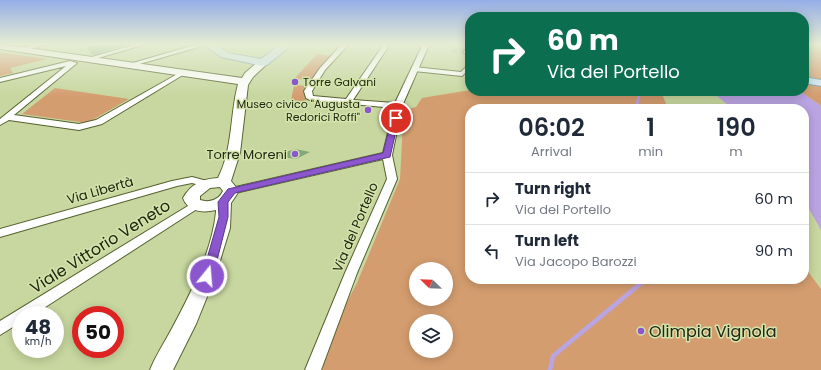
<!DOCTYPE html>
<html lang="en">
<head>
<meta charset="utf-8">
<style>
  :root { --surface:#fff; --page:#f6f6f7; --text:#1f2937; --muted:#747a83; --line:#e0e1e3 }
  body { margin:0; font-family:Poppins,sans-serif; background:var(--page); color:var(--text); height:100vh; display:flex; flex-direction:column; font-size:15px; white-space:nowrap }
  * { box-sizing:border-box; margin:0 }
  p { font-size:13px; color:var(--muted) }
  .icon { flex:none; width:22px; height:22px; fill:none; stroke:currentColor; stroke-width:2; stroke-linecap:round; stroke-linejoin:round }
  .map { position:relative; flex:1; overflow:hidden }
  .panel { position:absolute; left:465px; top:104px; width:344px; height:180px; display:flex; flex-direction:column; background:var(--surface); border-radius:16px; box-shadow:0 2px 10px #0003 }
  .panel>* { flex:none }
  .guide { position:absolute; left:465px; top:12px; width:344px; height:84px; border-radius:16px; box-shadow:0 2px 10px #0003; background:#0b6e4f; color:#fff; overflow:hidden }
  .needle { width:26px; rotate:293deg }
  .fabs { position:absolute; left:409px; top:262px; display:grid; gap:8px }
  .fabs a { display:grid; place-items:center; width:44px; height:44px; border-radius:50%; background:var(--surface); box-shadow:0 2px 10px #0003; font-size:20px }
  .speed { position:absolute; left:12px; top:306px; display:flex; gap:8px; font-size:20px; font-weight:700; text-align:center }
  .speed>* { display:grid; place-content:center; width:52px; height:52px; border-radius:50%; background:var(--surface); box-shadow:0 2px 10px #0003; line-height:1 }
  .speed small { font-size:10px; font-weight:400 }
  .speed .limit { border:6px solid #d22; background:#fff; color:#111 }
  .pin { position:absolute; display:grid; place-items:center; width:34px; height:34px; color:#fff; margin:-17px; border:2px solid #fff; border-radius:50%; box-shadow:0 1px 4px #0007 }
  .me { position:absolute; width:44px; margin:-22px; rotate:17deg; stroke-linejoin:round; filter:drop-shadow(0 0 3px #0008) }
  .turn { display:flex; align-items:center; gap:14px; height:84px; padding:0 16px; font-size:18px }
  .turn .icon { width:52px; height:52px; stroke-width:2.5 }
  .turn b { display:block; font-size:28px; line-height:34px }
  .eta { display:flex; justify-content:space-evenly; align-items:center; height:68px; text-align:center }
  .eta b { font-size:24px; font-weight:600; line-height:28px }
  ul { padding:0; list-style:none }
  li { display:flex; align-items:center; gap:12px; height:52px; padding:0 16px; border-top:1px solid var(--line) }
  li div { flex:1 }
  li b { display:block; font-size:15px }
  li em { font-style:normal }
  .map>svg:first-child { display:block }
  .green { fill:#d49d6f; fill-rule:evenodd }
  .water { fill:#baa4e2 }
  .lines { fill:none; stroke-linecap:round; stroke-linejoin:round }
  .stream-far2 { stroke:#baa4e2; stroke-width:2.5 }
  .stream-far1 { stroke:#baa4e2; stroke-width:3 }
  .stream { stroke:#baa4e2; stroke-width:4.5 }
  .building { fill:#81a77b }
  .pedestrian-tunnel { stroke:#a6b483; stroke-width:5.5; stroke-dasharray:5.5 3; stroke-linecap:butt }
  .pedestrian-casing { stroke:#55622f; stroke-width:2 }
  .minor-casing { stroke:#55622f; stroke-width:2 }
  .secondary-casing { stroke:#55622f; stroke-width:2 }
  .primary-casing { stroke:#7a96a2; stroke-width:2 }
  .pedestrian { fill:#fff; fill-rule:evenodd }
  .minor { fill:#fff; fill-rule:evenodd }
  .secondary { fill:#fff; fill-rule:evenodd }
  .primary { fill:#cce4f6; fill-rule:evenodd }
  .route { fill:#8b56ce; stroke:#5a3886 }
  .poi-dot { fill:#8b56ce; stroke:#d4e4ac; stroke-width:1.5 }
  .labels { text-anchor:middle; stroke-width:3; stroke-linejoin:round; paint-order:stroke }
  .far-poi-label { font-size:11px; fill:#212711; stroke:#d4e4ac; text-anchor:start }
  .poi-label { font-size:13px; fill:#212711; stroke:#d4e4ac; text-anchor:end }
  .street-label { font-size:13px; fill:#212711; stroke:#d4e4ac }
  .near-street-label { font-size:16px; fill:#212711; stroke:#d4e4ac }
  .near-poi-label { font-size:16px; fill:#212711; stroke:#d4e4ac; text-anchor:start }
</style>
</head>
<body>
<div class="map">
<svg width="821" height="370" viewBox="0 0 821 370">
  <rect width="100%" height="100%" fill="#c7d79f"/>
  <!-- green -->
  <path class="green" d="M804,44h17v62l-21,-15h4z
    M0,52l47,7 -37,9 3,5 -13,3z
    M317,54l15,2 -20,24 -18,-1z
    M294,85l14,1 -2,15h-15z
    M55,88l74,11 -42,24 -65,-9z
    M470,90l191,1 7,18h-198v170h334v-13l17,23v81h-499l20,-59 15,-28 43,-104 3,-57 5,-13 8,-2 6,-9zM416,269h30v30h-30zM416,321h30v30h-30z"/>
  <!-- water -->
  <path class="water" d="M711,91h89l21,15v124l-17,-30v-91h-71z"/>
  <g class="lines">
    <!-- stream-far2 -->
    <path class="stream-far2" d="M638,101l2,-10"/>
    <!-- stream-far1 -->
    <path class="stream-far1" d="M636,109l2,-9"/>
    <!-- stream -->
    <path class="stream" d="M550,370l3,-14 93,-77"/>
  </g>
  <!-- building -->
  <path class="building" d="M96,44h27v2l-30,9 -7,-8z
    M295,149l15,3 -14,7 -22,-3z"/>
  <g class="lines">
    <!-- pedestrian-tunnel -->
    <path class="pedestrian-tunnel" d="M452,49l14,3"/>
    <defs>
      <path id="pedestrian" d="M137,44h9l-58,17 -3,-2z
        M413,44h11l3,2 -2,1z
        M466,50l4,1v4l-6,-2v-2z
        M470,63v5l-8,8 -48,-5 -3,-2 3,-2 47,5z"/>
      <path id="minor" d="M35,44h13l-26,7 -3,-2z
        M198,44h11l-80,23 -3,-2z
        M342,44h7l-24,26 -13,21 1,5 33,3 38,-55h6l-37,56 42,3 27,-57 2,-2h9l-5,3 -26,59 -10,49 5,24 -40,94 -36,97h-16l40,-97 42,-94 -4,-20 -152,35 -5,-3 5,-3 152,-35 11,-45 -84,-8 -4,-2 -2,-7 16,-23z
        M70,61l7,2 -63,52 65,9 17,-4 85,-48 5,1 -84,51 -23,6 -70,-10 -9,5v-6l66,-53 -66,16v-4z
        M192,177l19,5 1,2 -5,3 -15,-4 -15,3 -177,51v-8l172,-48z
        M196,201l5,4 -1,2 -167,108h-12v7l-21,13v-14z"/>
      <path id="secondary" d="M0,44l242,34 3,-5 14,-12h8l1,2 -15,14 -5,8 -8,68 -9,28 8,10 -8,12 -1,25 -15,49 -19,47 -23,46h-23c5,-13 13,-25 20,-38 19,-35 42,-80 46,-120v-2c-13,3 -28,2 -33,-12 8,-14 19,-19 35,-20 15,-29 12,-64 20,-94l-238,-35zM220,187l3,4c-4,9 -14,12 -23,9v-4l10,-8z"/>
      <path id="primary" d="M203,44h12l13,9 33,6 20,-15h12l-26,21 -4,1 -42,-9z
        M804,77l17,3v6l-17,-3z"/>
    </defs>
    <!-- pedestrian casing -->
    <use href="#pedestrian" class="pedestrian-casing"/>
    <!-- minor casing -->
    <use href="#minor" class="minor-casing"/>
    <!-- secondary casing -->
    <use href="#secondary" class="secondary-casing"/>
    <!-- primary casing -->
    <use href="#primary" class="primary-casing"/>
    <!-- pedestrian -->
    <use href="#pedestrian" class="pedestrian"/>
    <!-- minor -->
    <use href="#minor" class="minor"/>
    <!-- secondary -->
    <use href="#secondary" class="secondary"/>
    <!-- primary -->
    <use href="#primary" class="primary"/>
  </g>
  <!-- sky -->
  <linearGradient id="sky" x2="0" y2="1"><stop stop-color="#95aee6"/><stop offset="0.46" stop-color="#e6edd4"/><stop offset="1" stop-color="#e6edd4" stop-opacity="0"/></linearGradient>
  <rect width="821" height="96" fill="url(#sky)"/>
  <!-- route -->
  <path class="route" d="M396,116l3,2 -9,39 -155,36 -7,9v15l-15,59 -2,3h-8l-1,-3 17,-59 -1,-15 10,-13 155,-36 9,-35z"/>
  <!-- markers -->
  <g class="poi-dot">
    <circle cx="295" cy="82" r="4"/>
    <circle cx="368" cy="110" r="4"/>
    <circle cx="295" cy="154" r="4"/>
    <circle cx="641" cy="331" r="4"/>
  </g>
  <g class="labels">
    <!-- far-poi labels -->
    <g class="far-poi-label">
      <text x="303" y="86">Torre Galvani</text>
      <text x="360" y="108" text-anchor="end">Museo civico "Augusta<tspan x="360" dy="13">Redorici Roffi"</tspan></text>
    </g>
    <!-- poi labels -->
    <g class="poi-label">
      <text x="287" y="159">Torre Moreni</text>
    </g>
    <!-- street labels -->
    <g class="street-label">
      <text transform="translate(100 190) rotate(-16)" y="5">Via Libertà</text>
      <text transform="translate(355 227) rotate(-67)" y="5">Via del Portello</text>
    </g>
    <!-- near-street labels -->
    <g class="near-street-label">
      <text transform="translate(100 246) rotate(-32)" y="6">Viale Vittorio Veneto</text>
    </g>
    <!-- near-poi labels -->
    <g class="near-poi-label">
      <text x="649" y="337">Olimpia Vignola</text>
    </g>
  </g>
</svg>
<div class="fabs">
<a><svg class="needle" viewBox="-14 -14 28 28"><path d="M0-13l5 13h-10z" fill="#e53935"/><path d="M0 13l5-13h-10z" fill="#747a83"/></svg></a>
<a><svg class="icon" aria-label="layers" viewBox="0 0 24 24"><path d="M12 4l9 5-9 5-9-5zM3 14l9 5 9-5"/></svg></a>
</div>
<div class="speed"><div>48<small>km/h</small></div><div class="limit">50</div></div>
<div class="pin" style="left:396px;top:118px;background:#d93025"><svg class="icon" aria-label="arrive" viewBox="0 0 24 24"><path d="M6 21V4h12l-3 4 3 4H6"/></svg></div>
<svg class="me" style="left:207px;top:276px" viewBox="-20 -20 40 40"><circle r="17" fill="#8b56ce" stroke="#fff" stroke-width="3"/><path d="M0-11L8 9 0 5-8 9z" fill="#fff"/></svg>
<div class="guide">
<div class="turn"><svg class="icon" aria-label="right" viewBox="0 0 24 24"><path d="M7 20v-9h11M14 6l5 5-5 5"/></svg><div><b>60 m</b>Via del Portello</div></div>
</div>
<section class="panel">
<div class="eta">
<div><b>06:02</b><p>Arrival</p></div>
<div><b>1</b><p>min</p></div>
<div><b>190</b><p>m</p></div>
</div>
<ul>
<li><svg class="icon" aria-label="right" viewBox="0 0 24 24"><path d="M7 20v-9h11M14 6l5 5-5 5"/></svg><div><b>Turn right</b><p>Via del Portello</p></div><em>60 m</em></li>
<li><svg class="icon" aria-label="left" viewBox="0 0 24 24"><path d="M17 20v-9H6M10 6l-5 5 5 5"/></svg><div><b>Turn left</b><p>Via Jacopo Barozzi</p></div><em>90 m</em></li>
</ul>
</section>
</div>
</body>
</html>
